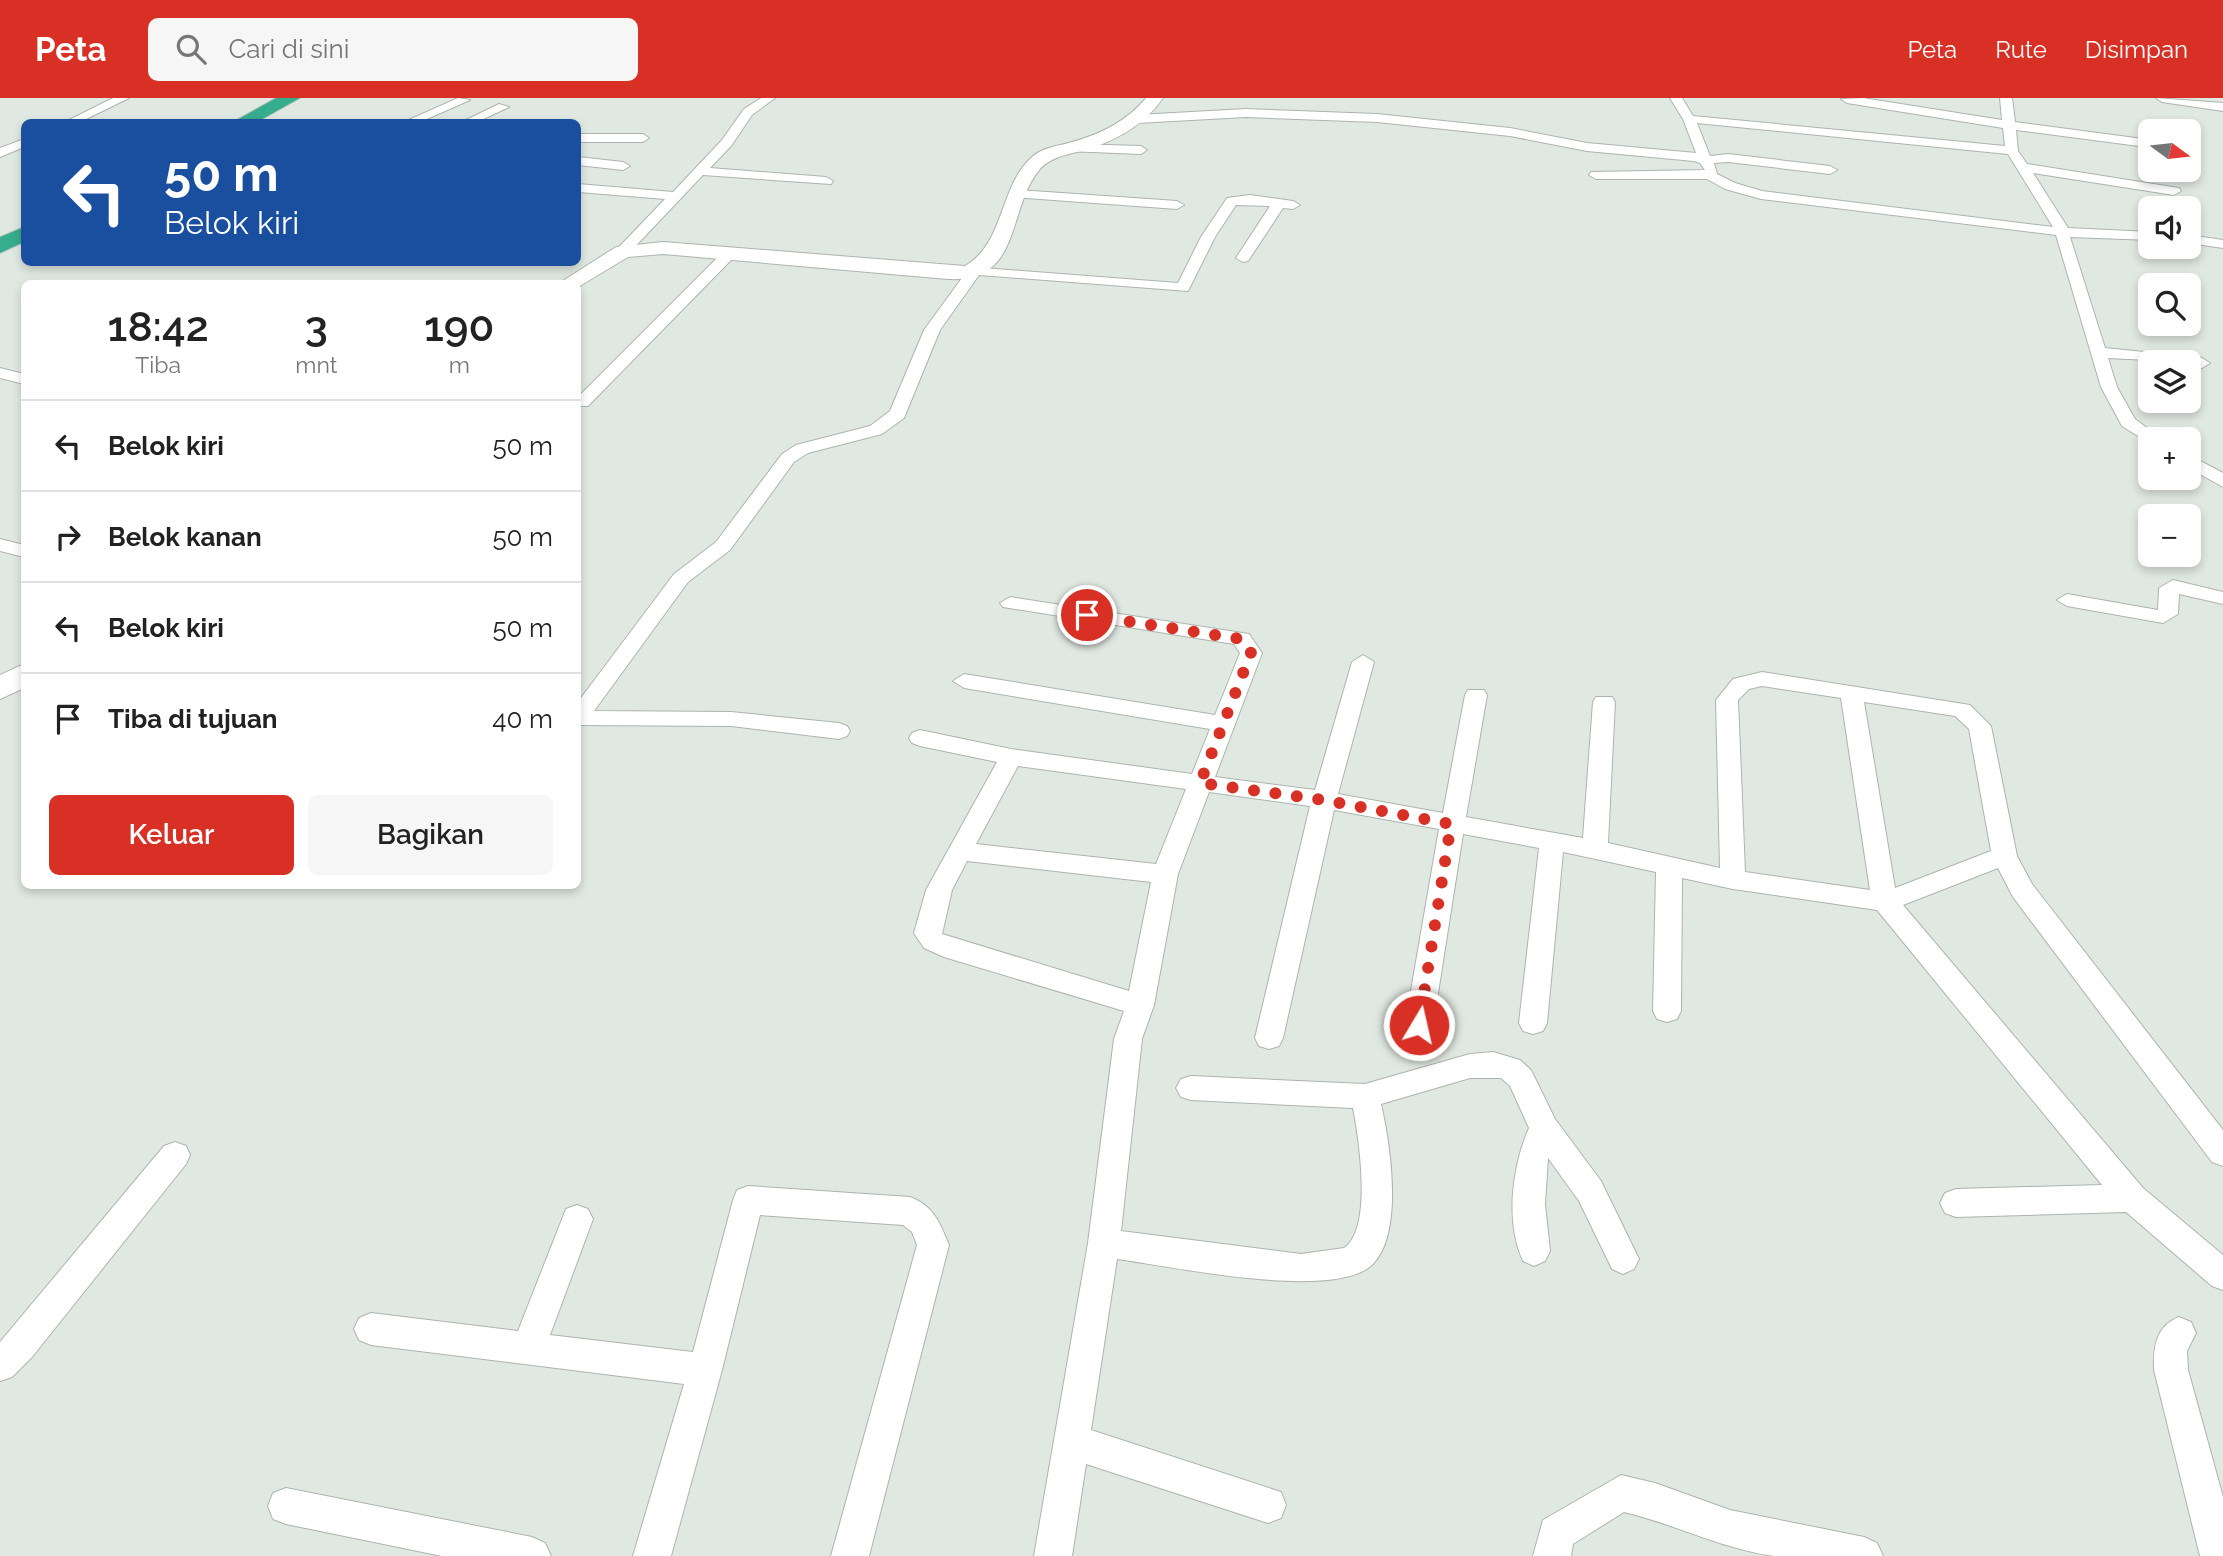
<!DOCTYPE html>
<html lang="id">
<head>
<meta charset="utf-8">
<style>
  :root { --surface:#fff; --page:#f6f6f6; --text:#222; --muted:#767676; --line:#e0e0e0; --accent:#d93025 }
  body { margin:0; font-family:Raleway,sans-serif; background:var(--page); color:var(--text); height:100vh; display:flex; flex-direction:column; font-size:26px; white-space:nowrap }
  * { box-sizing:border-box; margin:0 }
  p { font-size:23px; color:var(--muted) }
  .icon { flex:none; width:38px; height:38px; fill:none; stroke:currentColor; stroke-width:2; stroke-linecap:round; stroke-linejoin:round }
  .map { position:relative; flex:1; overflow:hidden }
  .details { position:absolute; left:21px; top:182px; width:560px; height:609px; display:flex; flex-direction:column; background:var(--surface); border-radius:10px; box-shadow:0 4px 10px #0003 }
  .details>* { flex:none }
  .hud { position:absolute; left:21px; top:21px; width:560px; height:147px; border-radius:10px; box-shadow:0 4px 10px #0003; background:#1a4fa0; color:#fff; overflow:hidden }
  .needle { width:46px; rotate:105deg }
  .fabs { position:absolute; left:2138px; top:21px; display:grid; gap:14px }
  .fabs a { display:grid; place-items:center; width:63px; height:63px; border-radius:10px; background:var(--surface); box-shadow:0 4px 10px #0003; font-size:35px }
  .pin { position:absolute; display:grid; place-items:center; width:60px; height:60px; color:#fff; margin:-30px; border:4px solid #fff; border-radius:50%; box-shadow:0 2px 7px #0007 }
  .me { position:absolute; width:77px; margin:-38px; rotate:9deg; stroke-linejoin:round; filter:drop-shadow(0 0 5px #0008) }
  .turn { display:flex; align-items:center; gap:24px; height:147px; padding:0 28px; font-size:32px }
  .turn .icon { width:91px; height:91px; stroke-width:2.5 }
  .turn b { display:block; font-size:49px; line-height:60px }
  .eta { display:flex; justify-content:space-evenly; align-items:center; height:119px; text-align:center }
  .eta b { font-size:42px; font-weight:600; line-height:49px }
  .primary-button { display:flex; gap:14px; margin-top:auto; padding:14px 28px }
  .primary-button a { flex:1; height:80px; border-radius:10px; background:var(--accent); color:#fff; font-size:28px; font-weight:600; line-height:80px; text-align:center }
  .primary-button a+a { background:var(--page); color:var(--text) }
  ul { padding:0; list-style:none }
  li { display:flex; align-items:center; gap:21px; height:91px; padding:0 28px; border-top:2px solid var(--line) }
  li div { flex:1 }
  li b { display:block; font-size:26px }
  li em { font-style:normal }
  header { display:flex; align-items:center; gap:42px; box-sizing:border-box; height:98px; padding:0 35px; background:var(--accent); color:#fff }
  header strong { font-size:33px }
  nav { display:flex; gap:38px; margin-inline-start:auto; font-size:24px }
  .search { width:490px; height:63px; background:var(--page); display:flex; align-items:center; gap:18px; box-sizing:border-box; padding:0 24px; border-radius:10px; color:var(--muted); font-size:26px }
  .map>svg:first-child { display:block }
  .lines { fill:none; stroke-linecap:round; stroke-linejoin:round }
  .street-casing { stroke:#acb4ad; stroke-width:2 }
  .secondary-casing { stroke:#acb4ad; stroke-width:2 }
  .highway-casing { stroke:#c6c6c6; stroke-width:2 }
  .street { fill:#fff; fill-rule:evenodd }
  .secondary { fill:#fff; fill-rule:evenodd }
  .highway { fill:#36ad8c; fill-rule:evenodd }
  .route { stroke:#d93025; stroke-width:12; stroke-dasharray:0 21.6 }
</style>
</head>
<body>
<header>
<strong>Peta</strong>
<div class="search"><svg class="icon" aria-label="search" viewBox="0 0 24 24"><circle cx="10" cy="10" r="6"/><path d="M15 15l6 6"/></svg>Cari di sini</div>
<nav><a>Peta</a><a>Rute</a><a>Disimpan</a></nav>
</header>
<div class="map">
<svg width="2223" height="1458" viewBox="0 0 2223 1458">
  <rect width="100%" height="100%" fill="#e0e9e1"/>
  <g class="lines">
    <defs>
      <path id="street" d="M113,0h16l-49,24h-15z
        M458,0l12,2 -50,22h-16z
        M761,0h14l-23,17 -21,31 -21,22 116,9 7,4 -2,3 -128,-9 -75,79h-10v-6l47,-49 -87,-7v-8l95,8 49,-52 22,-31z
        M1670,0h12l11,18 312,30 -2,-18 -156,-25 -6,-4 22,-1 139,22 -2,-22h12l3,24 128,17 2,3 -6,4 -123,-16 2,21 9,13 152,24 2,3 -7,4 -141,-22 35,55 83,4v8l-81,-3 35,111 97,10 8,5 -8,5 -13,-1v-5l-81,-4 9,29 18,32 27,20h-11v5l-29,-18 -21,-39 -45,-152 -295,-36 -36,-10 -18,-10h-111l-7,-4 2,-3 114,-2 -5,-7 -6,-2 -107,-10 -77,-15 -133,-14 -131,-5 -109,6 -6,-4 6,-4 109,-6 131,5 133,14 77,15 109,10 -13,-34zM1697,25l311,31 45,73 -291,-36 -27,-8 -18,-9 -3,-11 14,-1 102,12 7,-4 -7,-4 -102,-12 -18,2z
        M2156,0l67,5v8l-61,-9z
        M499,6l10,3 -32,15h-15z
        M578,36h65l6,4 -6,4h-65z
        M24,41v8l-24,10v-9z
        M1071,46l70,2 6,4 -6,4 -75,-3v-6z
        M578,59l45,5 7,4 -7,4 -45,-5z
        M1018,92l159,11 7,4 -7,4 -164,-12 -2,-3z
        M1250,97l43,6 7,4 -7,4 -10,-1 -35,53 -5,1 -7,-4 34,-52 -34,-1 -21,32 -27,54 -209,-16 -39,55 -36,88 -22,16 -74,19 -14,9 -64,88 -42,32 -94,129 137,1 108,11 8,3 3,5 -3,5 -8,3 -108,-13 -153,-1v-23l96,-128 42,-32 66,-88 14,-9 74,-19 20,-15 34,-81 46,-63 208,16 23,-46 26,-39z
        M2189,137l34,5v8l-34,-5z
        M731,150l5,1v6l-148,151h-10v-9l148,-148z
        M0,270l24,6v10l-24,-6z
        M2189,357l34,18v14l-34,-19z
        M0,441l24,6v12l-24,-6z
        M2173,482l50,12v12l-44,-10 -1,20 -15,9 -96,-17 -10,-6 10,-6 91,16 1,-22z
        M1010,499l239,37 13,19 -47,124 100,13 37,-128 11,-7 11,7 -36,132 105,19 22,-118 3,-5h16l3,5 -21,122 117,21 10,-136 3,-5h16l3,5 -7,141 112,25 -4,-168 17,-21 29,-7 208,33 21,21 26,130 15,28 191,246v36l-11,-4 -199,-265 -15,-29 -95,37 240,283 80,67v35l-11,-4 -86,-74 -170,5 -11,-4 -5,-10 5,-10 11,-4 146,-4 -225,-275 -144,-21 -51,-11 -1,133 -4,8 -10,3 -10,-3 -4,-8 3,-139 -93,-20 -16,171 -4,8 -10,3 -10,-3 -4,-8 20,-175 -76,-14 -30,191 -4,8 -10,3 -10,-3 -4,-8 34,-196 -105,-19 -51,228 -4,8 -10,3 -10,-3 -4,-8 55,-232 -101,-14 -31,82 -24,131 -12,34 -21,192 180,23 43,-6c29,-20 15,-109 9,-140l-162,-8 -10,-3 -5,-9 5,-9 10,-3 174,8 105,-30 23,-2 27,8 11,10 24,49 46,62 38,78 -5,10 -11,5 -11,-5 -33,-68 -31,-43 -3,46 5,47 -5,10 -11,5 -11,-5c-18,-39 -11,-94 6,-133l-19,-42 -9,-8h-31l-89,26c9,39 23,128 -8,160 -37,38 -203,2 -256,-5l-26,171 190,62 5,13 -5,13 -13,5 -182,-59 -14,92h-38l54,-313 26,-204 10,-28 -180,-54 -20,-9 -10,-15 12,-43 71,-128 -77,-16 -8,-3 -3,-5 3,-5 8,-3 91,19 181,25 18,-45 -246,-41 -11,-7 11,-7 251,41 25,-62 -6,-9 -231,-37 -3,-4zM1762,588l79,12 29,192 -125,-18 -7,-172 11,-11zM1864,604l91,14 14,13 22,122 -96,37zM1018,668l168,23 -30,75 -180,-20zM967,763l184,21 -22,109 -187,-57 10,-44z
        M175,1044l11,4 4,9 -4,9 -154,193 -20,20 -12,4v-39l164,-196z
        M748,1088l162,11c24,9 30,26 39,48l-80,311h-38l86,-311 -5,-13 -9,-7 -143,-10 -38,155 -51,186h-38l51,-172 -313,-39 -12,-5 -5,-11 5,-11 12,-5 147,18 48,-122 11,-4 11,4 5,10 -43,116 143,17 40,-152 4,-10z
        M2179,1219l12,5 5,11 -9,18 1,19 35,127v59h-23l-46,-186c-1,-23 2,-44 25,-53z
        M1621,1377l34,8 75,27 134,27 13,6 6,13c-36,0 -74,0 -109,0 -52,-7 -99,-32 -150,-44l-51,32 -2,12h-38l10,-36z
        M286,1390l246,49 13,6 6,13h-109l-156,-32 -13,-5 -5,-13 5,-13z"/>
      <path id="secondary" d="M1146,0h17c-18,26 -44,41 -74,51 -17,5 -36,6 -49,20 -34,40 -17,114 -92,110l-285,-25 -35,3 -50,30v-3h-20l58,-37 47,-5 302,24c40,-23 34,-80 67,-109 11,-10 27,-11 40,-15 29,-8 55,-21 74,-44z
        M24,566v24l-24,11v-24z"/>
      <path id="highway" d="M276,0h24l-43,24h-24z
        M24,129v15l-24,11v-16z"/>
    </defs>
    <!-- street casing -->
    <use href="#street" class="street-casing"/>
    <!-- secondary casing -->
    <use href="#secondary" class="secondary-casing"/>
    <!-- highway casing -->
    <use href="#highway" class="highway-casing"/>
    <!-- street -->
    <use href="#street" class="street"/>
    <!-- secondary -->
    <use href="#secondary" class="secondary"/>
    <!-- highway -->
    <use href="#highway" class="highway"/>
  </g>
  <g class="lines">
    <!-- route -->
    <path class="route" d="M1087,517l154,24 10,14 -51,130 124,17 127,24 -32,201"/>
  </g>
</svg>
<div class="fabs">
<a><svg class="needle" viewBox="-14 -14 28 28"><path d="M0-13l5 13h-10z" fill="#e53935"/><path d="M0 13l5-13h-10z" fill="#767676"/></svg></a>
<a><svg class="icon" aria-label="sound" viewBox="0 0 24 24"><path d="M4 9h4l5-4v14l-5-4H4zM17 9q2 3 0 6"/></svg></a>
<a><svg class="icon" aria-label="search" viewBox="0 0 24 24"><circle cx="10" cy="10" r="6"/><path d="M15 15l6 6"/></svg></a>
<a><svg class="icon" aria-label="layers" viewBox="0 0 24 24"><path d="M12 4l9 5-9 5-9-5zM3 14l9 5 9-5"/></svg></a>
<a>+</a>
<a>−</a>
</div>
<div class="pin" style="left:1087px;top:517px;background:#d93025"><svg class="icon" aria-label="arrive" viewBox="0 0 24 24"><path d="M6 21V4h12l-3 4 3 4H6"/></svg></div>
<svg class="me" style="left:1419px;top:927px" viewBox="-20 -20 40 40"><circle r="17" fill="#d93025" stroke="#fff" stroke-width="3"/><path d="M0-11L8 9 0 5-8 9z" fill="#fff"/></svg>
<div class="hud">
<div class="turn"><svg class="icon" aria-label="left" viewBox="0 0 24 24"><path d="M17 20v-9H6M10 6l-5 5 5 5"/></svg><div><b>50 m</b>Belok kiri</div></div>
</div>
<section class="details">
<div class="eta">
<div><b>18:42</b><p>Tiba</p></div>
<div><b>3</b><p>mnt</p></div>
<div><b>190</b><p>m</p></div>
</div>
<ul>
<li><svg class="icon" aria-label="left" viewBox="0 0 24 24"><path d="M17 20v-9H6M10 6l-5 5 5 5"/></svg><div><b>Belok kiri</b></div><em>50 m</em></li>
<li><svg class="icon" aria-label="right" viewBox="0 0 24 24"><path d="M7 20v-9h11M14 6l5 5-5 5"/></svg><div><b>Belok kanan</b></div><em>50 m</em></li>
<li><svg class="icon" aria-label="left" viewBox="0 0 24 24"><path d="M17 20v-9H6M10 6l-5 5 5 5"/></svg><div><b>Belok kiri</b></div><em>50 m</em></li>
<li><svg class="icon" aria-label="arrive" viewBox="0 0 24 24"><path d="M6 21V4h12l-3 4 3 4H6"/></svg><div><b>Tiba di tujuan</b></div><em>40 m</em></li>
</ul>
<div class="primary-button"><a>Keluar</a><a>Bagikan</a></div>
</section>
</div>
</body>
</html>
